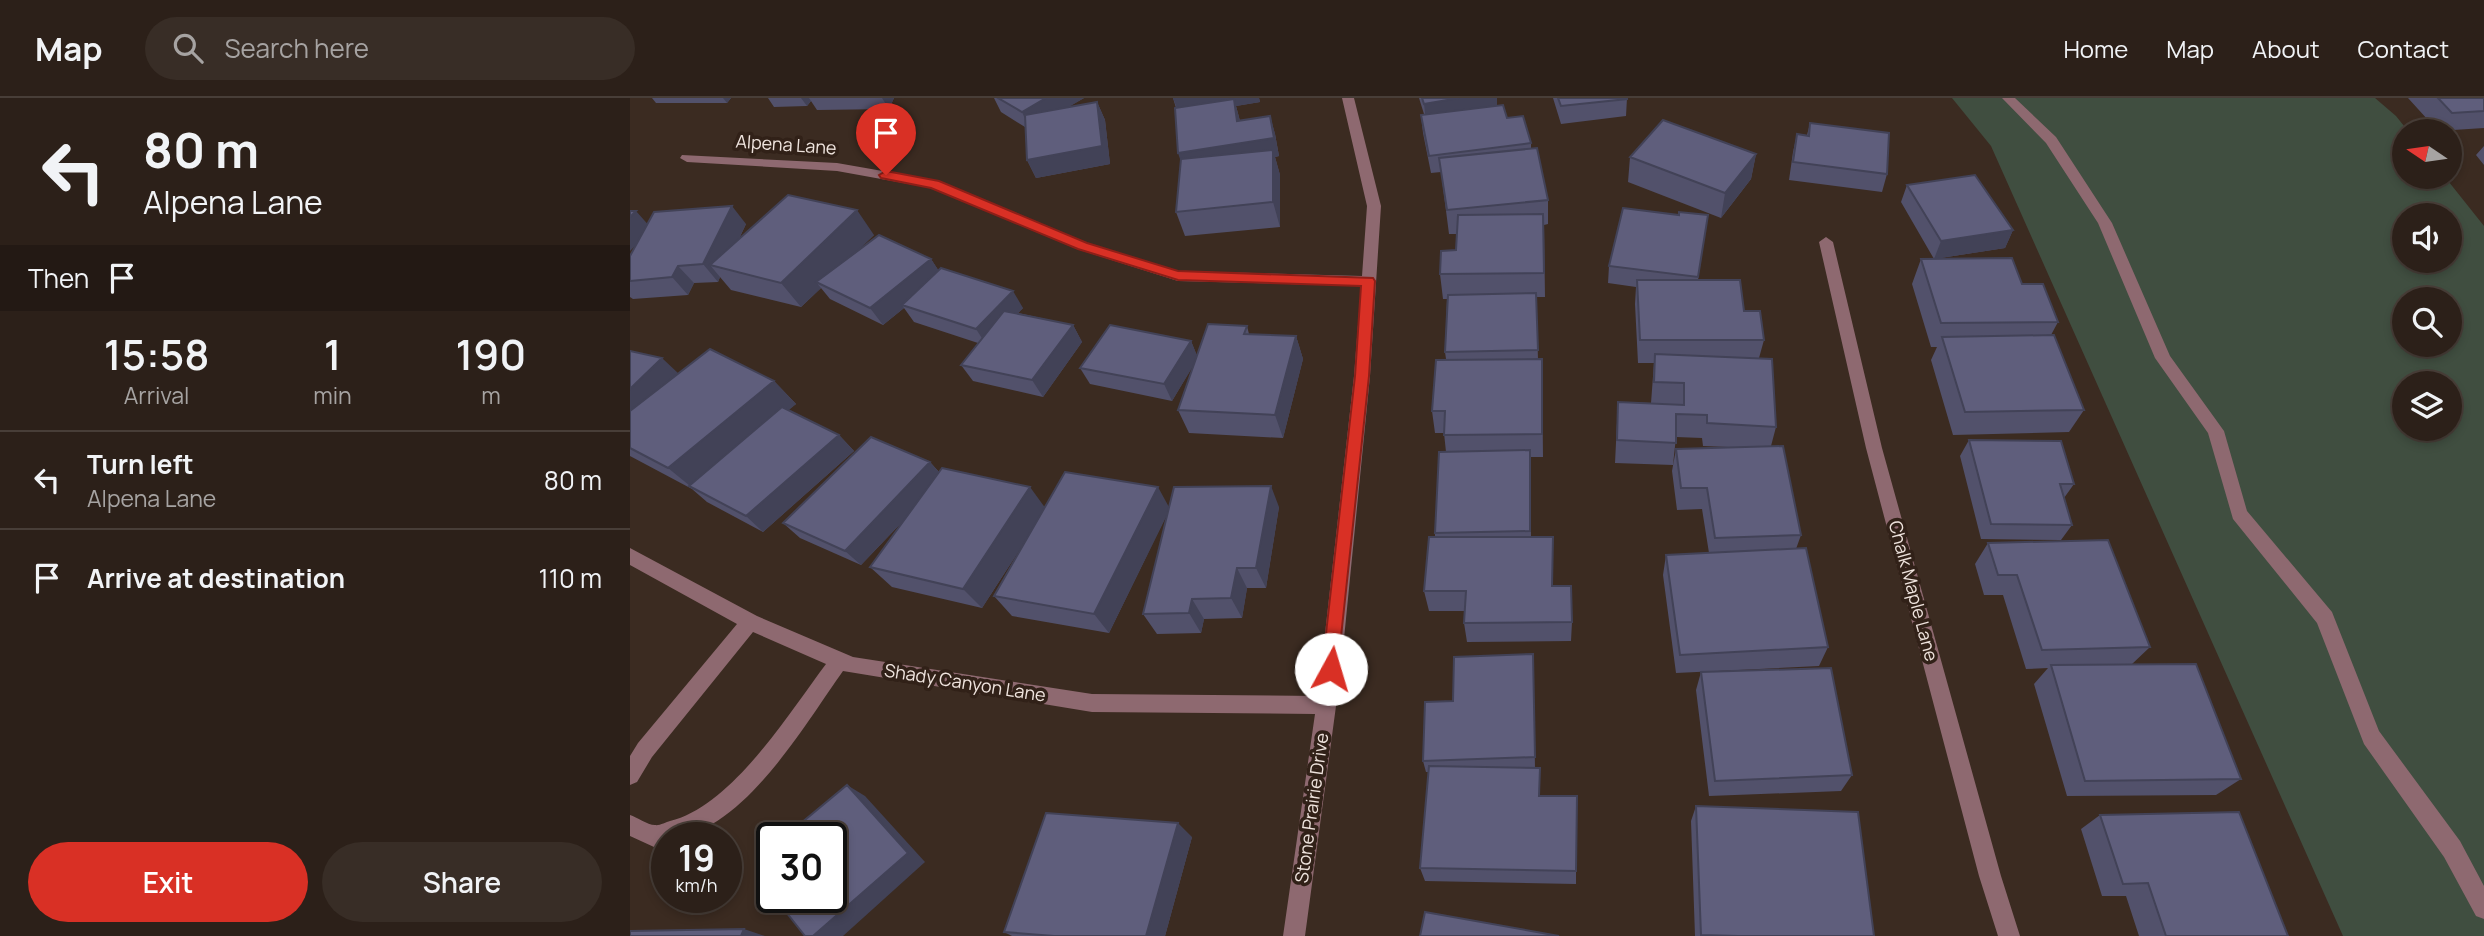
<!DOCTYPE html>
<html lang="en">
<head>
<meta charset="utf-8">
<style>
  :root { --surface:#2c2019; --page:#382d26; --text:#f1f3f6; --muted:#a6a3a2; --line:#483e38; --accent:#d93025 }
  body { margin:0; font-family:Manrope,sans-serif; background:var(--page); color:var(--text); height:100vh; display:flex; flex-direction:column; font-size:26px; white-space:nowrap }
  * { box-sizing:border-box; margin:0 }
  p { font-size:23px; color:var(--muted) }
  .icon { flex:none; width:38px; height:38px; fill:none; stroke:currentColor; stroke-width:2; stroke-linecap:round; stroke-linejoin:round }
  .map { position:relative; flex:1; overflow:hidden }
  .details { display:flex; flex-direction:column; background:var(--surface); width:630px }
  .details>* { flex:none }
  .hud { background:#2c2019; color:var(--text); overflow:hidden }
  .needle { width:46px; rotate:283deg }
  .controls { position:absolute; left:1762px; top:21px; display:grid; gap:14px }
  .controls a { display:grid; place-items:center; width:70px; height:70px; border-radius:50%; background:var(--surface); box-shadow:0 4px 10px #0003,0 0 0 2px var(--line); font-size:35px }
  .speed { position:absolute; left:21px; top:724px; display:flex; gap:14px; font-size:35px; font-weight:700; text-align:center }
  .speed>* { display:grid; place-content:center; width:91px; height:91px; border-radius:50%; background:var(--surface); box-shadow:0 4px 10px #0003,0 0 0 2px var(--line); line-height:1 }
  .speed small { font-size:18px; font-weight:400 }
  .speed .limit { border:4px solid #111; border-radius:10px; background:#fff; color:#111 }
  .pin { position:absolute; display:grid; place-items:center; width:60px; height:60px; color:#fff; margin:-72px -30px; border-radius:50% 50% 50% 0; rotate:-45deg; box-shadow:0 0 7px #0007 }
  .pin .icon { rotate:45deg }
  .me { position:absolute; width:77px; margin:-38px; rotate:6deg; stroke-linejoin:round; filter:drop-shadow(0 0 5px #0008) }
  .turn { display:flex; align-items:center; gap:24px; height:147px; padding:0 28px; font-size:32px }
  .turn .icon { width:91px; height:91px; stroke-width:2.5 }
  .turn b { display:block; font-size:49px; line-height:60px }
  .then { display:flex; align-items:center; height:66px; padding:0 28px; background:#0003; gap:14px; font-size:26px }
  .eta { display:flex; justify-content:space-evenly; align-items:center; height:119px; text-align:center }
  .eta b { font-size:42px; font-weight:600; line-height:49px }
  .button { display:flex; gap:14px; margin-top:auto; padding:14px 28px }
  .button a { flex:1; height:80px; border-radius:42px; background:var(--accent); color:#fff; font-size:28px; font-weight:600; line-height:80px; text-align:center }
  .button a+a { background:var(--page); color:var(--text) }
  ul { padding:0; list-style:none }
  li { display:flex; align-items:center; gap:21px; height:98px; padding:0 28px; border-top:2px solid var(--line) }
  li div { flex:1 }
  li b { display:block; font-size:26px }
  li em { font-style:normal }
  header { display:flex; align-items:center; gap:42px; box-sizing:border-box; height:98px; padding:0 35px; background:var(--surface); border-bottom:2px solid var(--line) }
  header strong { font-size:33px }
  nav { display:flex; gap:38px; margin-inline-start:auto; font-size:24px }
  .search { width:490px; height:63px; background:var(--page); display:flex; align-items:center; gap:18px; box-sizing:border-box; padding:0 24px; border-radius:38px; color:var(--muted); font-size:26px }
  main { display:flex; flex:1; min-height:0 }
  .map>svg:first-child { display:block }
  .green { fill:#404e40; fill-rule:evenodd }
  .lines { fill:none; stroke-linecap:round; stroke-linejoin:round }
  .minor { fill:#8e6970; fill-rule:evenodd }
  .wall { fill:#52516b }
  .shaded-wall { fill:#424257 }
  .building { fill:#5f5e7c; stroke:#424257; stroke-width:2 }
  .route { fill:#d93025; stroke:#8d1f18; stroke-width:2 }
  .labels { text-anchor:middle; stroke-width:7; stroke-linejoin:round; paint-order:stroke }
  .street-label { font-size:18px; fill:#efe4de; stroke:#312118 }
</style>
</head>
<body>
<header>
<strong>Map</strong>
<div class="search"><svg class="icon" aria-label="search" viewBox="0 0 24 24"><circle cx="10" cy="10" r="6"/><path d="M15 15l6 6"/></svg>Search here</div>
<nav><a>Home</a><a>Map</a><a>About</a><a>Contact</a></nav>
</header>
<main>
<section class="details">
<div class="hud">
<div class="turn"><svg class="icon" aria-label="left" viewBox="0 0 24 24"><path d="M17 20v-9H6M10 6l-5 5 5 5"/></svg><div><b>80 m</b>Alpena Lane</div></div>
<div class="then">Then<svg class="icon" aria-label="arrive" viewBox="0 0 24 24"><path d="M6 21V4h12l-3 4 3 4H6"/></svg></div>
</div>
<div class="eta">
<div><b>15:58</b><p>Arrival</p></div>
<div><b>1</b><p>min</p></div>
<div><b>190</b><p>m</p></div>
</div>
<ul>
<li><svg class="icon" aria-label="left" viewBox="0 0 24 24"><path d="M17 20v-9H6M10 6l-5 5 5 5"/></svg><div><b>Turn left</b><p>Alpena Lane</p></div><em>80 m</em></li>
<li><svg class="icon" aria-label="arrive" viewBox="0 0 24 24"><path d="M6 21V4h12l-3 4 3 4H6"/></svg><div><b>Arrive at destination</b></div><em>110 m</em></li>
</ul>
<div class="button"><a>Exit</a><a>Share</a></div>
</section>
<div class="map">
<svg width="1854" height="838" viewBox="0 0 1854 838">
  <rect width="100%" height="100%" fill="#3b2b21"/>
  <!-- green -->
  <path class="green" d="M1322,0h423l21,18 12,15h-4v46h41l39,49v710h-141l-352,-790zM1774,117h46v46h-46zM1774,201h46v46h-46zM1774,285h46v46h-46z"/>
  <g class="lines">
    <!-- minor -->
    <path class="minor" d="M712,0h12l27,108 -11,170 -29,293 -36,267h-22l32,-222 -223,-2 -249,-41c-38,53 -103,167 -176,167v5l-13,4 -24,-11v-21c7,2 17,10 25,10 4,1 11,-3 15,-4 62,-15 119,-108 156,-157l-73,-32 -101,125 -15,25 -7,3v-29l8,-13 99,-119 -107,-59v-17l127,68 96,41 239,37 226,2 36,-320 7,-90 -183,-5 -101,-32 -146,-61 -94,-17 -150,-9 -7,-4 2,-3 155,8 97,17 153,63 91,28 184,5 5,-70z
      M1372,0h13l41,39 56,86 58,133 54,75 23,80 85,101 47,119 81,110 24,45v33l-8,-3 -32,-59 -80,-113 -47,-121 -84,-104 -25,-86 -53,-75 -57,-135 -52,-80z
      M1196,139l7,5 49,206 119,428 19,60h-22l-19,-60 -113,-428 -47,-206z"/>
  </g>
  <!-- wall -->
  <path class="wall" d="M22,0h79l-4,5h-71z
    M138,0h126l-5,11 -72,1 -6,-9 -4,5 -33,1z
    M364,0h90l-16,9 29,-5 8,18 5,44 -74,14 -9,-18 -2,-33 -24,-15z
    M543,0h86l1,4 -24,4 4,15 30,-5 5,18 4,22 -4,1 5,18v52l-95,9 -9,-24 5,-50 -5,-54z
    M789,0h78v8l34,37v6l17,51v24l-4,1 1,72h-9l2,62h4l1,98h-13l1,80 22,49 19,36 -1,19 -104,1 -3,-19 1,-12h-36l-5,-20 11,-54v-4l11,-81 -2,-19h-9l-3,-22 14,-52 -1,-7 2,-53h-4l-3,-25 16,-24 1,-16h-8l-8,-62 -10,1 -8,-40 -2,-18 3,-1z
    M923,0h74l-1,18 -65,8z
    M1778,0h76v30l-46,3z
    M1180,25l77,51 -5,18 -93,-12 4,-28 4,-18 10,1z
    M1854,48v19l-8,-10z
    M1126,56l-5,25 -30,39 -93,-36 2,-25z
    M1277,87l106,45 -8,18 -71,11 -33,-57z
    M1049,117h29l-10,65 46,31 20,29 -5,18 17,69 -5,19 30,89 -5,14 32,98 -9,19 -143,7 -13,-98 3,-20 43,-2 -7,-44 -25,1 -5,-39 4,-22 52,-2 -25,-1 -1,-8 -26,-1 -3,28 -58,-2 3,-61 33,1 3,-40h-16l-3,-59 1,-17 -28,-4 1,-17z
    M18,126h98l-7,15 135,-4 -18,17 75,7 7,11 85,38 -5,5 55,12 9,17 -39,55 -70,-16 -12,-16 17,-22 -64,-21 -10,-14 -21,17 -53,-26 -9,-11 -20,19 -70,-17 -11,-13 -2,5 -24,1 -6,12 -55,4 -3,-2v-41z
    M1291,161l101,25 36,38 -7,13 33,75 -15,22 -116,3 -22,-75 6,-13h-6l-19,-63z
    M617,228l2,8 47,2 7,23 -20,79 -94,-5 -11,-23 16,-46 -22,37 -82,-17 -10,-16 111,-27 6,15z
    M0,253l48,23 96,7 22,23 -8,6 51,25 15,16 -91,81 -56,-30 -15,-13 -62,-33z
    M1339,342l105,44 -10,14 8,27 -11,15 -80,-1 -21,-83z
    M300,364l9,10 106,35h234l-13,81h-19l-5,30 -38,1 -3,14 -44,1 -14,-20 24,-100 -58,119 -97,-17 -18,-20 37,-64 -49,76 -90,-21 -22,-20 34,-47 -43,45 -61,-27 -17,-15z
    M1358,445l162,104 -19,18 110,114 -25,16 -149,1 -33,-112 14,-16 -22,1 -23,-74h-19l-9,-31z
    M903,556l2,114h5v28l36,75v13l-151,-3 -5,-13 9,-96h-3l-3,-11 30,-60z
    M1071,574l151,103 -11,16 -132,5 -13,-106z
    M1066,708l178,130h-179l-4,-115z
    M1470,717l188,121h-149l-13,-40h-24l-21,-67z
    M562,739l-27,99h-153l-8,-4z"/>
  <!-- shaded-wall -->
  <path class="shaded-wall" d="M93,0h8l-4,5z
    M171,0h8l2,3 -4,5z
    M252,0h12l-5,11z
    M416,0h38l-54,32 -8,-18z
    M543,0h86l1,4 -24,4 3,11 4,22 -64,-25z
    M829,0h38v12l-71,11 -2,-17z
    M467,4l8,18 5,44 -74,14 -9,-18z
    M640,18l5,18 4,22 -4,1 5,18v52l-7,-25 -89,-31 -6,-18z
    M1126,56l-5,25 -30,39 4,-25z
    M102,108l14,18 -22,45 -14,-4 10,12 -2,5 -15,-18z
    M227,112l17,25 -51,50 -7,-3 5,6 -20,19 -20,-24z
    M6,113l16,18 -22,22v-34z
    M1383,132l-8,18 -71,11 7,-18z
    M301,161l12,18 -41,28 2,3 -21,17 -13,-17z
    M48,168l16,17 -6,12 -16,-18z
    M383,193l10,17 -36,38 -11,-17z
    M443,227l9,17 -39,55 -11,-17z
    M666,238l7,23 -20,79 -8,-23z
    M561,243l7,17 -26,43 -8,-17z
    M32,260l17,16 -49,50v-35z
    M144,283l22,23 -101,86 -27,-22z
    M209,337l15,16 -91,81 -17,-16z
    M300,364l14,16 -83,87 -16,-14z
    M641,388l8,21 -13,81 -10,-20z
    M400,389l16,22 -64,99 -19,-19z
    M528,389l12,22 -61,124 -15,-19z
    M607,470l10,20 -5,30 -11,-20z
    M562,501l12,20 -3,14 -12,-20z
    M217,687l18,11 60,66 -82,74h-30z
    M548,725l14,14 -27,99h-19z
    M114,831l21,7h-24z"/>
  <!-- building -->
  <path class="building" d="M368,0h48l-24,14z
    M792,0h37l-35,6z
    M928,0h69v1l-66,7z
    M1808,0h46v13l-32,2z
    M604,1l3,22 33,-5 4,22 -96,15 -3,-45z
    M467,4l5,44 -75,14 -2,-45z
    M873,7l4,13 16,-2 8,27 -102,13 -8,-41z
    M1033,22l93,34 -31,39 -95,-36z
    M1180,25l79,10 -2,41 -94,-12 4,-28 12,2z
    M907,50l11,52 -101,10 -8,-52z
    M643,52v52l-97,10 5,-53z
    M1345,77l38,55 -72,11 -34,-56z
    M158,97l69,15 -76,73 -71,-18z
    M102,108l-29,58 -25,2 -6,11 -42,4v-25l24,-44z
    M993,110l56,7v-3l29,3 -10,62 -89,-11z
    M0,113h6l-6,6z
    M913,116l1,59 -104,1 1,-23 15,-1 2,-35z
    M249,137l52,24 -61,49 -54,-26z
    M1382,160l10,26h21l15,38 -117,1 -20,-64z
    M311,170l72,23 -37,38 -74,-24z
    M1007,182h103l4,31h16l4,29h-124z
    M906,195l2,57 -93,2 3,-57z
    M374,213l69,14 -41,55 -71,-15z
    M578,226l39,2 -3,8 52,2 -21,79 -97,-5z
    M480,227l81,16 -27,43 -84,-16z
    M1424,237l30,75 -119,2 -23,-75z
    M80,251l64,32 -106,87 -38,-20v-37z
    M0,253l32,7 -32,31z
    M1025,256l117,5 4,68 -69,-4v-8l-31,-1v29l-59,-3 1,-38 66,3v-22l-30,-1z
    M912,261v75l-98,1 1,-24h-13l4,-51z
    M152,309l57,28 -93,81 -57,-30z
    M241,339l59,25 -85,89 -62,-28z
    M1339,342l92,1 13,43h-14l12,41 -81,-1z
    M1153,348l18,89 -86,3 -8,-50h-26l-5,-39z
    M900,352v81l-95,2 4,-81z
    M312,370l88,19 -67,102 -93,-22z
    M435,374l93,15 -64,127 -100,-18z
    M641,388l-15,82h-19l-6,30 -39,1 -3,14 -46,1 31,-127z
    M799,439h124l-1,49h19l1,36 -108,1 2,-32h-42z
    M1478,442l42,107 -108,3 -25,-75h-19l-10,-32z
    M1176,450l22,99 -148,8 -14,-100z
    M903,556l2,103 -112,4 2,-59 28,-1 1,-44z
    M1566,566l45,115 -156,2 -34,-116z
    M1201,570l21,107 -137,6 -14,-109z
    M799,668l111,2 -1,28h38l-1,75 -156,-3z
    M217,687l61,68 -95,83h-8l-30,-38h56v-60h-40l-3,-4z
    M1066,708l162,6 16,124h-136l-37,-1z
    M1609,714l49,124h-122l-18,-53 -25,1 -23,-69z
    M416,715l132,10 -32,113h-92l-50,-4z
    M142,772v23l-11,-14z
    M795,814l134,24h-139z
    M114,831l-3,7h-111v-5z"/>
  <!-- route -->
  <path class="route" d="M256,73l53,10 148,62 91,28 195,7 2,3 -6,95 -32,298 -6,3 -6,-3 -3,-5 33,-293 6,-90 -183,-6 -100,-31 -147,-61 -50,-10 -2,-3z"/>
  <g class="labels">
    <!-- street labels -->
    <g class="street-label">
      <text transform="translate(156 47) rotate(4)" y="6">Alpena Lane</text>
      <text transform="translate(1283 493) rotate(75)" y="6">Chalk Maple Lane</text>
      <text transform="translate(335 585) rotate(9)" y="6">Shady Canyon Lane</text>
      <text transform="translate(682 710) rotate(-82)" y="6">Stone Prairie Drive</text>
    </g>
  </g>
</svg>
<div class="controls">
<a><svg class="needle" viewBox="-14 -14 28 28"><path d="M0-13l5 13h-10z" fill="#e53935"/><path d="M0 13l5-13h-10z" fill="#a6a3a2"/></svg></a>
<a><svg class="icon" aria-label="sound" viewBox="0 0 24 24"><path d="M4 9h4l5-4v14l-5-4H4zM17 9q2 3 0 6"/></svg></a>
<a><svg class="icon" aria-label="search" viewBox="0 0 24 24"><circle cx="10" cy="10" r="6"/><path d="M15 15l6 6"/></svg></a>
<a><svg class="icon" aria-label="layers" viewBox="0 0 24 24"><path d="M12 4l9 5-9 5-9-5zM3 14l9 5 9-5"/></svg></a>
</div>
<div class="speed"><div>19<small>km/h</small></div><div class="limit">30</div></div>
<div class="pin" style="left:256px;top:77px;background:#d93025"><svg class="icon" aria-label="arrive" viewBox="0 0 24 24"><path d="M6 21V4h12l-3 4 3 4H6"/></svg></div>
<svg class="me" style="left:701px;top:571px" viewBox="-20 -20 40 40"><circle r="19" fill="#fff"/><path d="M0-13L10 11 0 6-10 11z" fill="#d93025"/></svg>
</div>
</main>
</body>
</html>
